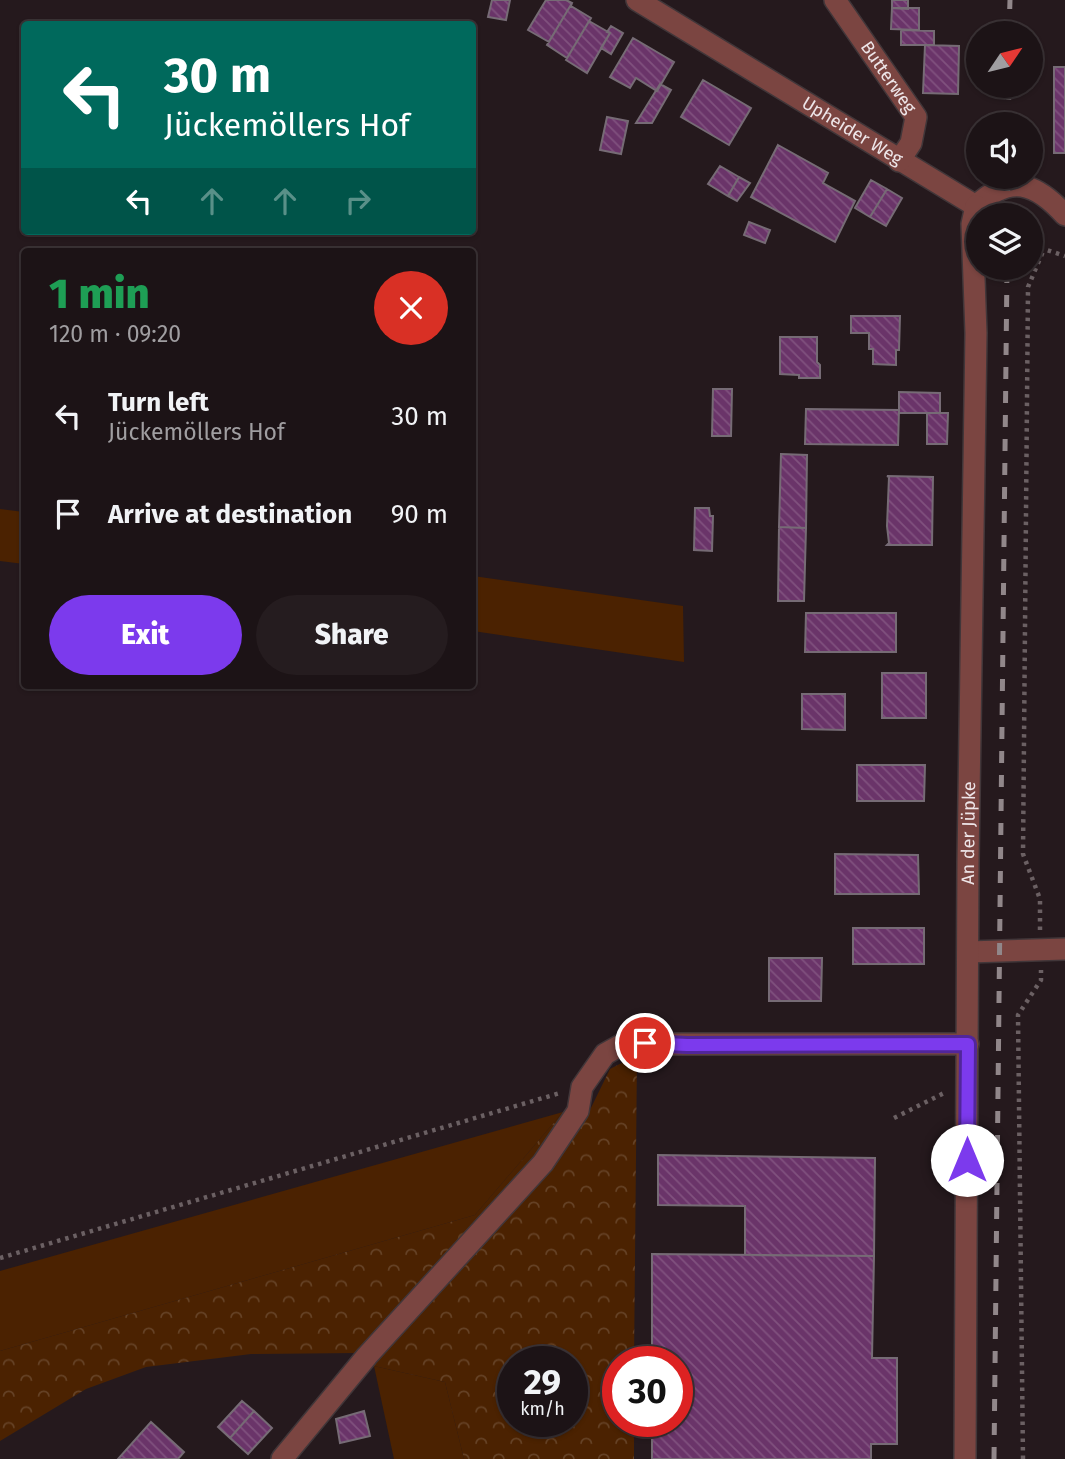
<!DOCTYPE html>
<html lang="en">
<head>
<meta charset="utf-8">
<style>
  :root { --surface:#1c1316; --page:#251c1f; --text:#f1f3f6; --muted:#a09ea1; --line:#3a3235; --accent:#7c3aed }
  body { margin:0; font-family:"Fira Sans",sans-serif; background:var(--page); color:var(--text); height:100vh; display:flex; flex-direction:column; font-size:26px; white-space:nowrap }
  * { box-sizing:border-box; margin:0 }
  p { font-size:23px; color:var(--muted) }
  .icon { flex:none; width:38px; height:38px; fill:none; stroke:currentColor; stroke-width:2; stroke-linecap:round; stroke-linejoin:round }
  .map { position:relative; flex:1; overflow:hidden }
  .sheet { position:absolute; left:21px; top:248px; width:455px; height:441px; display:flex; flex-direction:column; background:var(--surface); border-radius:7px; box-shadow:0 2px 5px #0004,0 0 0 2px var(--line) }
  .sheet>* { flex:none }
  .guide { position:absolute; left:21px; top:21px; width:455px; height:214px; border-radius:7px; box-shadow:0 2px 5px #0004,0 0 0 2px var(--line); background:#00695c; color:#fff; overflow:hidden }
  .needle { width:46px; rotate:55deg }
  .buttons { position:absolute; left:966px; top:21px; display:grid; gap:14px }
  .buttons a { display:grid; place-items:center; width:77px; height:77px; border-radius:50%; background:var(--surface); box-shadow:0 2px 5px #0004,0 0 0 2px var(--line); font-size:35px }
  .speed { position:absolute; left:497px; top:1346px; display:flex; gap:14px; font-size:35px; font-weight:700; text-align:center }
  .speed>* { display:grid; place-content:center; width:91px; height:91px; border-radius:50%; background:var(--surface); box-shadow:0 2px 5px #0004,0 0 0 2px var(--line); line-height:1 }
  .speed small { font-size:18px; font-weight:400 }
  .speed .limit { border:10px solid #d22; background:#fff; color:#111 }
  .pin { position:absolute; display:grid; place-items:center; width:60px; height:60px; color:#fff; margin:-30px; border:4px solid #fff; border-radius:50%; box-shadow:0 2px 7px #0007 }
  .me { position:absolute; width:77px; margin:-38px; rotate:0deg; stroke-linejoin:round; filter:drop-shadow(0 0 5px #0008) }
  .turn { display:flex; align-items:center; gap:24px; height:147px; padding:0 28px; font-size:32px }
  .turn .icon { width:91px; height:91px; stroke-width:2.5 }
  .turn b { display:block; font-size:49px; line-height:60px }
  .lanes { display:flex; align-items:center; height:66px; padding:0 28px; background:#0003; justify-content:center; gap:35px; direction:ltr }
  .lanes .off { opacity:.35 }
  .round { display:grid; place-items:center; flex:none; width:74px; height:74px; border-radius:37px; background:var(--page) }
  .head { display:flex; align-items:center; justify-content:space-between; height:119px; padding:0 28px }
  h1 { font-size:42px; font-weight:800; line-height:52px; color:#1e9e55 }
  .action { display:flex; gap:14px; margin-top:auto; padding:14px 28px }
  .action a { flex:1; height:80px; border-radius:42px; background:var(--accent); color:#fff; font-size:28px; font-weight:800; line-height:80px; text-align:center }
  .action a+a { background:var(--page); color:var(--text) }
  ul { padding:0; list-style:none }
  li { display:flex; align-items:center; gap:21px; height:98px; padding:0 28px }
  li div { flex:1 }
  li b { display:block; font-size:26px }
  li em { font-style:normal }
  .map>svg:first-child { display:block }
  .green { fill:#4b2201 }
  .forest { fill:url(#forest-crowns); fill-rule:evenodd }
  .building { fill:url(#building-back-hatch); stroke:#766b75; stroke-width:2 }
  .lines { fill:none; stroke-linecap:round; stroke-linejoin:round }
  .minor-casing { stroke:#413639; stroke-width:24 }
  .path { stroke:#6b6063; stroke-width:4.5; stroke-dasharray:3.5 5; stroke-linecap:butt }
  .minor { stroke:#7b4541; stroke-width:21 }
  .rail { stroke:#91878a; stroke-width:5; stroke-dasharray:12 12; stroke-linecap:butt }
  .route-casing { stroke:#51269a; stroke-width:18 }
  .route { stroke:#7c3aed; stroke-width:12 }
  .labels { text-anchor:middle; stroke-width:5; stroke-linejoin:round; paint-order:stroke }
  .street-label { font-size:18px; fill:#eee5e8; stroke:#25191d }
</style>
</head>
<body>
<div class="map">
<svg width="1065" height="1459" viewBox="0 0 1065 1459">
  <defs>
    <pattern id="forest-crowns" width="20" height="18" patternUnits="userSpaceOnUse" patternTransform="scale(1.75)"><rect width="20" height="18" fill="#4b2201"/><path d="M2 6a3 3 0 1 1 6 0M12 15a3 3 0 1 1 6 0" fill="none" stroke="#654226"/></pattern>
    <pattern id="building-back-hatch" width="6" height="6" patternUnits="userSpaceOnUse" patternTransform="scale(1.75)"><rect width="6" height="6" fill="#6a3469"/><path d="M-1 5l2 2M0 0l6 6M5-1l2 2" fill="none" stroke="#80517e"/></pattern>
  </defs>
  <rect width="100%" height="100%" fill="#25191d"/>
  <!-- green -->
  <path class="green" d="M0,509l24,3v52l-24,-3z
    M473,576l210,30 1,56 -211,-31z
    M563,1112l-88,103 -475,136v-80z
    M374,1366l71,16 19,77h-70z"/>
  <!-- forest -->
  <path class="forest" d="M637,1055l-3,306 -16,1v59h16v38h-170l-19,-77 -71,-16 -17,-13 -106,1 -105,13 -60,22 -86,52v-90l475,-136 88,-103 25,2 22,-45zM513,1362h59v59h-59z"/>
  <!-- building -->
  <path class="building" d="M492,0h18l-4,20 -18,-3z
    M546,0h20l6,3 -23,39 -21,-12z
    M892,0h16v9l-16,-1z
    M572,3l-1,3 20,12 -24,40 -20,-13z
    M892,8h27v22l-28,-1z
    M589,21l21,12 -23,40 -21,-13z
    M611,26l12,7 -12,21 -10,-6 9,-15 -3,-1z
    M901,30l33,1v14h-33z
    M633,38l41,24 -17,29 -21,-13 -6,10 -20,-11z
    M925,45l34,1 -1,48 -35,-1z
    M1054,67h11v86h-11z
    M703,80l48,28 -22,37 -48,-28z
    M660,84l11,6 -19,33h-16z
    M607,117l21,4 -7,33 -21,-4z
    M778,145l50,28 -5,10 32,18 -20,41 -84,-45z
    M720,166l19,11 -11,19 -20,-12z
    M739,177l11,6 -13,18 -9,-5z
    M871,180l16,9 -17,28 -15,-9z
    M887,189l15,9 -16,28 -16,-9z
    M749,222l21,8 -5,13 -21,-8z
    M851,316h49l-1,34h-3v15l-23,-1v-15h-4v-16h-18z
    M780,337h37v25l3,3v13h-21v-3l-19,-1z
    M713,389h19l-1,47h-19z
    M899,392l41,1v20h-41z
    M806,409l93,1 -1,35 -93,-1z
    M927,413h21l-1,31h-20z
    M781,454l26,1 -1,73 -27,-1z
    M887,476l46,1 -1,68h-45l2,-2 -2,-17 2,-49z
    M695,508h14l1,8h3l-1,35 -18,-1z
    M779,527l27,1 -2,73h-26z
    M806,613h90v39h-91z
    M882,673h44v45h-44z
    M802,694h43v36l-43,-1z
    M857,765h68l-1,36h-67z
    M835,854l83,1 1,39h-84z
    M853,928h71v36h-71z
    M769,958h53l-1,43h-52z
    M658,1155l217,3 -1,98 -129,-1v-49l-87,-1z
    M652,1254l222,2 -2,102h25v86h-26v15h-219v-38h25v-59h-25z
    M242,1401l12,10 -24,27 -12,-11z
    M254,1411l18,17 -24,26 -18,-16z
    M364,1411l6,25 -30,7 -4,-24z
    M151,1422l33,30 -6,7h-60z"/>
  <g class="lines">
    <defs>
      <g id="minor">
        <path id="s1" d="M637,0l339,206"/>
        <path id="s2" d="M835,0l81,117 -5,26 -12,18"/>
        <path d="M976,206c34,-32 59,-24 89,9"/>
        <path d="M968,952l97,-3"/>
        <path d="M282,1459l85,-103 176,-193 35,-52 4,-24 23,-33 18,-10h345"/>
        <path id="s3" d="M965,1459l3,-597 8,-529 -4,-109 4,-18"/>
      </g>
    </defs>
    <!-- minor casing -->
    <use href="#minor" class="minor-casing"/>
    <!-- path -->
    <path class="path" d="M1031,249h13l21,7
      M1040,930v-31l-17,-45 5,-567 16,-38
      M894,1118l52,-26
      M0,1258l560,-165
      M1023,1459l-5,-444 23,-35v-10"/>
    <!-- minor -->
    <use href="#minor" class="minor"/>
    <!-- rail -->
    <path class="rail" d="M1009,33l1,-33
      M1008,124l1,-38
      M1007,215l1,-38
      M994,1459l13,-1191"/>
  </g>
  <g class="lines">
    <defs>
      <path id="route" d="M645,1043l42,2 281,-1 -1,116"/>
    </defs>
    <!-- route casing -->
    <use href="#route" class="route-casing"/>
    <!-- route -->
    <use href="#route" class="route"/>
  </g>
  <g class="labels">
    <!-- street labels -->
    <g class="street-label">
      <text dy="6" stroke="none"><textPath href="#s2" startOffset="94">Butterweg</textPath></text>
      <text dy="6" stroke="none"><textPath href="#s1" startOffset="252">Upheider Weg</textPath></text>
      <text dy="6" stroke="none"><textPath href="#s3" startOffset="626">An der Jüpke</textPath></text>
    </g>
  </g>
</svg>
<div class="buttons">
<a><svg class="needle" viewBox="-14 -14 28 28"><path d="M0-13l5 13h-10z" fill="#e53935"/><path d="M0 13l5-13h-10z" fill="#a09ea1"/></svg></a>
<a><svg class="icon" aria-label="sound" viewBox="0 0 24 24"><path d="M4 9h4l5-4v14l-5-4H4zM17 9q2 3 0 6"/></svg></a>
<a><svg class="icon" aria-label="layers" viewBox="0 0 24 24"><path d="M12 4l9 5-9 5-9-5zM3 14l9 5 9-5"/></svg></a>
</div>
<div class="speed"><div>29<small>km/h</small></div><div class="limit">30</div></div>
<div class="pin" style="left:645px;top:1043px;background:#d93025"><svg class="icon" aria-label="arrive" viewBox="0 0 24 24"><path d="M6 21V4h12l-3 4 3 4H6"/></svg></div>
<svg class="me" style="left:967px;top:1160px" viewBox="-20 -20 40 40"><circle r="19" fill="#fff"/><path d="M0-13L10 11 0 6-10 11z" fill="#7c3aed"/></svg>
<div class="guide">
<div class="turn"><svg class="icon" aria-label="left" viewBox="0 0 24 24"><path d="M17 20v-9H6M10 6l-5 5 5 5"/></svg><div><b>30 m</b>Jückemöllers Hof</div></div>
<div class="lanes"><svg class="icon" aria-label="left" viewBox="0 0 24 24"><path d="M17 20v-9H6M10 6l-5 5 5 5"/></svg><svg class="icon off" aria-label="ahead" viewBox="0 0 24 24"><path d="M12 20V5M6 11l6-6 6 6"/></svg><svg class="icon off" aria-label="ahead" viewBox="0 0 24 24"><path d="M12 20V5M6 11l6-6 6 6"/></svg><svg class="icon off" aria-label="right" viewBox="0 0 24 24"><path d="M7 20v-9h11M14 6l5 5-5 5"/></svg></div>
</div>
<section class="sheet">
<div class="head"><div><h1>1 min</h1><p>120 m · 09:20</p></div><a class="round" style="background:#d93025;color:#fff"><svg class="icon" aria-label="close" viewBox="0 0 24 24"><path d="M6 6l12 12M18 6L6 18"/></svg></a></div>
<ul>
<li><svg class="icon" aria-label="left" viewBox="0 0 24 24"><path d="M17 20v-9H6M10 6l-5 5 5 5"/></svg><div><b>Turn left</b><p>Jückemöllers Hof</p></div><em>30 m</em></li>
<li><svg class="icon" aria-label="arrive" viewBox="0 0 24 24"><path d="M6 21V4h12l-3 4 3 4H6"/></svg><div><b>Arrive at destination</b></div><em>90 m</em></li>
</ul>
<div class="action"><a>Exit</a><a>Share</a></div>
</section>
</div>
</body>
</html>
